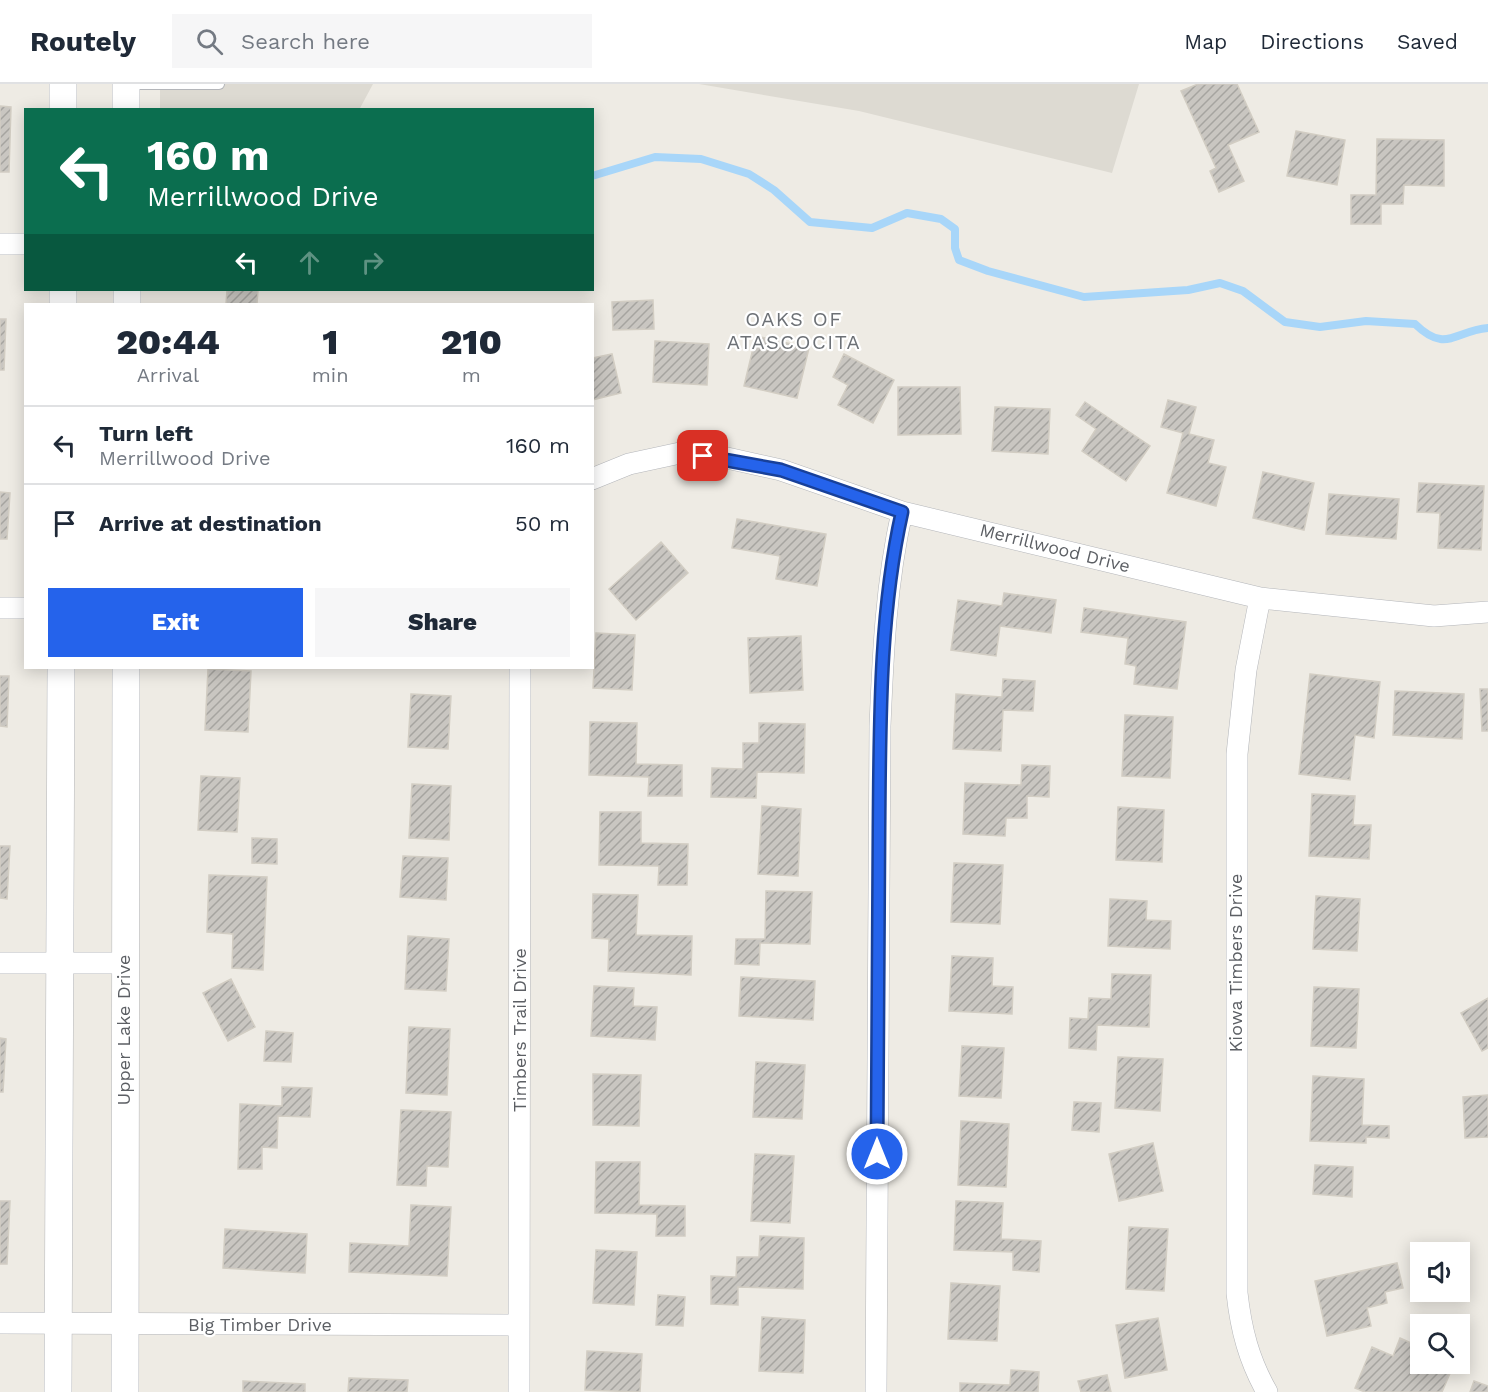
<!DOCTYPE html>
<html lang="en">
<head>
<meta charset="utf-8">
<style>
  :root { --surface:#fff; --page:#f6f6f7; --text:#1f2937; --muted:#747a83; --line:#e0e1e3; --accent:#2563eb }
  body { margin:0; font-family:"Work Sans",sans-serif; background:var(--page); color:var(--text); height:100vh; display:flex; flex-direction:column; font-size:22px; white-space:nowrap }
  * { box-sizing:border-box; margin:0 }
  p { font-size:20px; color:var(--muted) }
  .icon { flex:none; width:33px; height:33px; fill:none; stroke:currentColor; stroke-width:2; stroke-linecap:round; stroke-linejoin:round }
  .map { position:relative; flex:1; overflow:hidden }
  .drawer { position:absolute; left:24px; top:219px; width:570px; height:366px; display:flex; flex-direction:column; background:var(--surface); border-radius:0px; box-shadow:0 3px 15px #0003 }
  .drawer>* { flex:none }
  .banner { position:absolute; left:24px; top:24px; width:570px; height:183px; border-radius:0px; box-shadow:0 3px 15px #0003; background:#0b6e4f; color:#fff; overflow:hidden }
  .buttons { position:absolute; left:1410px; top:1158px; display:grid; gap:12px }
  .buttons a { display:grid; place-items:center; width:60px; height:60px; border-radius:0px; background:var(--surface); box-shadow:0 3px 15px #0003; font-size:30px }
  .pin { position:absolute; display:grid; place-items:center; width:51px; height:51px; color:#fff; margin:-26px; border-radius:12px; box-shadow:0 3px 9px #0006 }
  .me { position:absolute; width:66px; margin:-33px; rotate:0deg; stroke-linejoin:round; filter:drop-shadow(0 0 4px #0008) }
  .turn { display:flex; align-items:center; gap:21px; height:126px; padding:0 24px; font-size:27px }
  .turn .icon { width:78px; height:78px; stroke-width:2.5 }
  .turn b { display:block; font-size:42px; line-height:51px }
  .lanes { display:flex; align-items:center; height:57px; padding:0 24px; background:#0003; justify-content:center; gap:30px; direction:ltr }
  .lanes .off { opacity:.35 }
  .eta { display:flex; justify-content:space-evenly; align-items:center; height:102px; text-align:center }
  .eta b { font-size:36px; font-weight:800; line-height:42px }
  .action { display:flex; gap:12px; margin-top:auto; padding:12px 24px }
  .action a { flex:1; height:69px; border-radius:0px; background:var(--accent); color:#fff; font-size:24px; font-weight:800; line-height:69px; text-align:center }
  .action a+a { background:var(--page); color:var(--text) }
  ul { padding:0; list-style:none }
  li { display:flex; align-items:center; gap:18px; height:78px; padding:0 24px; border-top:2px solid var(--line) }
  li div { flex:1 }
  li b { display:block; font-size:22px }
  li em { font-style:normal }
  header { display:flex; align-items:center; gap:36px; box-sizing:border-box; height:84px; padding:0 30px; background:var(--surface); border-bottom:2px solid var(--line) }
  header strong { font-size:28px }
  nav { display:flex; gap:33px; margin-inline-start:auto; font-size:21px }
  .search { width:420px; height:54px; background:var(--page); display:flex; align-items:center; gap:15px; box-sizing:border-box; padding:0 21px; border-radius:0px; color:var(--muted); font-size:22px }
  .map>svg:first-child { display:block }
  .education { fill:#dddad2 }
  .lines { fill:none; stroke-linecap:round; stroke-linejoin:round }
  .stream { stroke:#a8d6f9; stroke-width:8 }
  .building { fill:url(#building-hatch); stroke:#d2cdc3; stroke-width:1.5 }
  .service-casing { stroke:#b4b6ba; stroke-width:12 }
  .minor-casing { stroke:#b4b6ba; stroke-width:22 }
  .tertiary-casing { stroke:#b4b6ba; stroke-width:28 }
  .service { stroke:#fff; stroke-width:10 }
  .minor { stroke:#fff; stroke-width:21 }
  .tertiary { stroke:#fff; stroke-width:27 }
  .route-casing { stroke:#184099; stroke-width:15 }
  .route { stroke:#2563eb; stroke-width:10 }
  .labels { text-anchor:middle; stroke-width:4.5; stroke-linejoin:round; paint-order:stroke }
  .street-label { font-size:18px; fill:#5c5f64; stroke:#fff }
  .neighbourhood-label { font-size:20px; letter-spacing:1.5px; fill:#6d7176; stroke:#fff }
</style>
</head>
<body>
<header>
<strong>Routely</strong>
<div class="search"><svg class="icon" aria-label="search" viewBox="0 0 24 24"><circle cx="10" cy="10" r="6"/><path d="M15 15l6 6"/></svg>Search here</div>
<nav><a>Map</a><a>Directions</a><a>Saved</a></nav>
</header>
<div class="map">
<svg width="1488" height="1308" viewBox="0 0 1488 1308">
  <defs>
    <pattern id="building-hatch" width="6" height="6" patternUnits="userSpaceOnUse" patternTransform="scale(1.5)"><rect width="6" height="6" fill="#c9c6c1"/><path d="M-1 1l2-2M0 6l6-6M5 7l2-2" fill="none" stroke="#a6a4a0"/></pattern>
  </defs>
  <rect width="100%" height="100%" fill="#eeebe4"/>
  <!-- education -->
  <path class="education" d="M160,0h213l-14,26 -199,-1z
    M699,0h440l-27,89 -253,-62z"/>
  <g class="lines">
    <!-- stream -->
    <path class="stream" d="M592,92l63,-19 46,2 48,15 25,16 36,32 62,6 35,-15 34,6 14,10v19l4,12 29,11 96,26 104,-7 32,-7 23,8 42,31 35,5 46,-6 49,3c31,30 39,7 73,4"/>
  </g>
  <!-- building -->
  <path class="building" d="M1198,0h39l22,48 -31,13 16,36 -25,11 -9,-21 6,-3 -35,-77z
    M0,22l11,1 -2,65h-9z
    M1296,47l49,9 -8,45 -50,-9z
    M1377,55l67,1v46l-40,-1 -1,19h-22v20h-30v-29h25z
    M227,206h31l-1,14h-31z
    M653,216l1,29 -41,1 -1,-28z
    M0,235h6l-2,51h-4z
    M756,252l53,12 -12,50 -53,-12z
    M655,257l54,3 -2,41 -54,-3z
    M612,270l9,39 -29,7v-42z
    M844,270l50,26 -21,43 -35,-18 10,-20 -15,-8z
    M898,303h62l1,47 -63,1z
    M1168,316l28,7 -7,27 25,6 -6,23 18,4 -10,39 -49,-13 16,-60 -22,-6z
    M1085,318l65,44 -24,35 -44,-30 14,-22 -20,-14z
    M995,323l55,2 -2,45 -56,-3z
    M1263,388l51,11 -10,47 -51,-12z
    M1419,399l65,3 -3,64 -43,-2 2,-35 -23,-1z
    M0,408l10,1 -3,46h-7z
    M1329,410l70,5 -3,40 -70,-5z
    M737,435l89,15 -9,52 -41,-7 4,-23 -48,-8z
    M661,458l27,31 -52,47 -27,-31z
    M1004,509l52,7 -5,33 -51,-7 -4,30 -45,-6 7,-50 44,6z
    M1084,524l102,14 -9,67 -43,-5 2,-18 -11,-2 3,-26 -47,-6z
    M596,549l39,2 -3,55 -39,-2z
    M801,552l2,54 -53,3 -2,-55z
    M208,585l43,2 -3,61 -43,-2z
    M1310,590l70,8 -6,56 -19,-3 -5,45 -51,-6z
    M0,592h9l-2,51 -7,-1z
    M1003,595l32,2 -2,30 -30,-1 -2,41 -48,-2 3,-55 46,3z
    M1480,605h8v42h-6z
    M1395,607l69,3 -2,45 -69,-4z
    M411,610l40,2 -3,53 -40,-2z
    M1125,631l48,2 -3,61 -48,-2z
    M590,638l47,1 -1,41 46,1v31h-34l1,-19 -60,-2z
    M759,639l46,1 -1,49 -47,-1 -1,26 -45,-1 1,-29 31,1v-26h16z
    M1022,681l28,1 -1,31 -22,-1v22h-21l-1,18 -42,-2 2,-51 56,2z
    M201,692l39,2 -3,54 -39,-2z
    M412,700l39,2 -2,54 -40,-2z
    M1312,710l43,2 -2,29h18l-2,34 -60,-3z
    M762,722l39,3 -3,67 -40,-2z
    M1118,723l46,3 -2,52 -46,-2z
    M600,728h41v31l47,1 -1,41h-29l1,-19 -60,-1z
    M252,754l25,1v25l-25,-1z
    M0,762h10l-3,53 -7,-1z
    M403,772l45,2 -2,42 -46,-3z
    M954,779l49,2 -3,59 -49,-2z
    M209,791l58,2 -4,93 -31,-2 1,-34 -26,-2z
    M766,807l46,1 -2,52 -50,-1 -1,22 -24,-1 1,-25h29z
    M593,810l45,1 -2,40 56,1 -1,39 -83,-4 1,-32 -17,-1z
    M1316,812l44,3 -3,52 -44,-2z
    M1110,815l37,2 -1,19 25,1 -1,28 -62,-3z
    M408,852l41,3 -3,52 -41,-2z
    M952,872l41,2 -1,28 21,1 -1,27 -63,-3z
    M1112,890l39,1 -2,52 -52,-2 -1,25 -27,-2 1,-30 18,1 1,-21 22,1z
    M741,893l74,4 -2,39 -74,-4z
    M231,895l24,48 -27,14 -25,-48z
    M594,902l40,2 -1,18 24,1 -2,33 -64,-4z
    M1314,903l45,2 -3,59 -45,-2z
    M1488,914v50l-6,3 -21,-38z
    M409,943l41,2 -3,66 -41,-2z
    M266,947l27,2 -2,29 -27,-1z
    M0,954l6,1 -3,53h-3z
    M962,962l42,2 -3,50 -42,-2z
    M1118,973l45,2 -3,52 -45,-3z
    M756,978l49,3 -3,54 -49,-2z
    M593,990l48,1 -2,51 -46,-1z
    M1313,992l51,3 -2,46 27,1v12l-23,-1v6l-56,-2z
    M282,1003l30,1 -2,29 -32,-1 -1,32 -15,-1v22h-24l2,-65 42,2z
    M1488,1011v42l-23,1 -2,-41z
    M1074,1018l27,1 -2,29 -27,-2z
    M401,1026l50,2 -3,55 -21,-1 -1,20 -29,-1z
    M961,1037l48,3 -3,63 -48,-2z
    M1153,1059l10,48 -44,10 -10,-47z
    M755,1070l39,2 -4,67 -39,-2z
    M596,1078h44l-1,43 46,1v30h-29l1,-22 -62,-1z
    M1315,1081l38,2 -1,30 -39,-3z
    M0,1117h10l-3,63h-7z
    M956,1117l47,2 -2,36 40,2 -2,31 -26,-2v-18l-59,-2z
    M411,1121l40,2 -4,69 -98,-4 1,-29 59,3z
    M1129,1143l39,2 -4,62 -38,-2z
    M225,1145l82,5 -2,39 -82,-5z
    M760,1152l44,2 -1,51 -65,-2v18l-27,-1v-28l25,1 1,-20h22z
    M596,1166l41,2 -3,53 -41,-2z
    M1397,1179l6,25 -18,4 2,11 -20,5 4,18 -44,10 -12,-55z
    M951,1199l49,3 -3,55 -49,-2z
    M658,1211l27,2 -2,29 -27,-1z
    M762,1233l43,3 -2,53 -44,-2z
    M1158,1234l9,52 -42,8 -9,-53z
    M1439,1234l15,6h-18z
    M1460,1243l8,3 -8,20z
    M1400,1254l20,9v17h34l-12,28h-77l-10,-4 17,-41 21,9z
    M587,1267l55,3 -2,38 -55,-2z
    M1011,1286l28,2 -1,20h-78v-9l50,2z
    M1107,1291l4,17h-30l-3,-11z
    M349,1294l59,2 -1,12h-59z
    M243,1297l62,3v8h-62z
    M1474,1297l14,5v6h-18z"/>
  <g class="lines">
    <defs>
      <path id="service" d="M126,0h93"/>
      <path id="minor" d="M0,160h26
        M592,395l37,-15 51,-11 47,5 54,12 121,42 358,86 174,18 54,-4
        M1260,514l-14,72 -9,84v539c4,37 12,67 30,99
        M0,524h26
        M0,879h124
        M0,1239l519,2
        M519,1308l1,-724
        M876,1308l4,-666c3,-72 6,-143 22,-214"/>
      <path id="tertiary" d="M63,0v26
        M126,0v26
        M63,220v-14
        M127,220v-14
        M58,1308l3,-724
        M125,1308l1,-724"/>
    </defs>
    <!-- service casing -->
    <use href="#service" class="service-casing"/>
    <!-- minor casing -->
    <use href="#minor" class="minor-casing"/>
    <!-- tertiary casing -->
    <use href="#tertiary" class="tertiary-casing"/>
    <!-- service -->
    <use href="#service" class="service"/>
    <!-- minor -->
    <use href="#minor" class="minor"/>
    <!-- tertiary -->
    <use href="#tertiary" class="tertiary"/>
  </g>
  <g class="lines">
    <defs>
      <path id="route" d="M703,372l78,14 121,42c-23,103 -22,210 -23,316 0,108 -1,217 -2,326"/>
    </defs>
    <!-- route casing -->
    <use href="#route" class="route-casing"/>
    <!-- route -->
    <use href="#route" class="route"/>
  </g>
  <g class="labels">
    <!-- street labels -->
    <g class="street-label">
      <text transform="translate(1055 464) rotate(14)" y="6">Merrillwood Drive</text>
      <text transform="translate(1236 879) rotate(-90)" y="6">Kiowa Timbers Drive</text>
      <text transform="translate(124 946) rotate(-90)" y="6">Upper Lake Drive</text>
      <text transform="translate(520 946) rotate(-90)" y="6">Timbers Trail Drive</text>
      <text x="260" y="1247">Big Timber Drive</text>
    </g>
    <!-- neighbourhood labels -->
    <g class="neighbourhood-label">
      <text x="794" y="242">OAKS OF<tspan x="794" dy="23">ATASCOCITA</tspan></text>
    </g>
  </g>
</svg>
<div class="buttons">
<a><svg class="icon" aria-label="sound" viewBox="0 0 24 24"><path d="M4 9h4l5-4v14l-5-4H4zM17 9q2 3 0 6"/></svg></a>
<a><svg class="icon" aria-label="search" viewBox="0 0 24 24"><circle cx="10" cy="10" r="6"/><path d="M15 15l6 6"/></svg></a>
</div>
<div class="pin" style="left:703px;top:372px;background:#d93025"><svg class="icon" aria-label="arrive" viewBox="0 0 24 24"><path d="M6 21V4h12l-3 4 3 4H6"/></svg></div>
<svg class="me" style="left:877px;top:1070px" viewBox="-20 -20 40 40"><circle r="17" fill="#2563eb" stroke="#fff" stroke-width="3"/><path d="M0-11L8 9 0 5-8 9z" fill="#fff"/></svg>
<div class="banner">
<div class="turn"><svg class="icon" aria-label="left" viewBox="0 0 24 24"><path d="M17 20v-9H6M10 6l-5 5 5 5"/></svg><div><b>160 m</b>Merrillwood Drive</div></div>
<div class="lanes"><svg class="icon" aria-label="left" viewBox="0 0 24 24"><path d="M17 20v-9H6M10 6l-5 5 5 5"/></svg><svg class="icon off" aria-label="ahead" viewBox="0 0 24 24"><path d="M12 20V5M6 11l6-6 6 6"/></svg><svg class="icon off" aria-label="right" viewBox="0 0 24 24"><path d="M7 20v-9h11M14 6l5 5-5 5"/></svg></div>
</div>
<section class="drawer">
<div class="eta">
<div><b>20:44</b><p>Arrival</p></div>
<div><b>1</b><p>min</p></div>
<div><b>210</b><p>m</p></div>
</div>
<ul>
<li><svg class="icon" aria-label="left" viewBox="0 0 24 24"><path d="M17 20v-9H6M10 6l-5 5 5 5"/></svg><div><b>Turn left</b><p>Merrillwood Drive</p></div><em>160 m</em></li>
<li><svg class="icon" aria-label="arrive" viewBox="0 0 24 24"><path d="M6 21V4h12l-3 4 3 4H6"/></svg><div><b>Arrive at destination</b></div><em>50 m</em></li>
</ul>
<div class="action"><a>Exit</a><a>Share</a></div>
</section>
</div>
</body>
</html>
